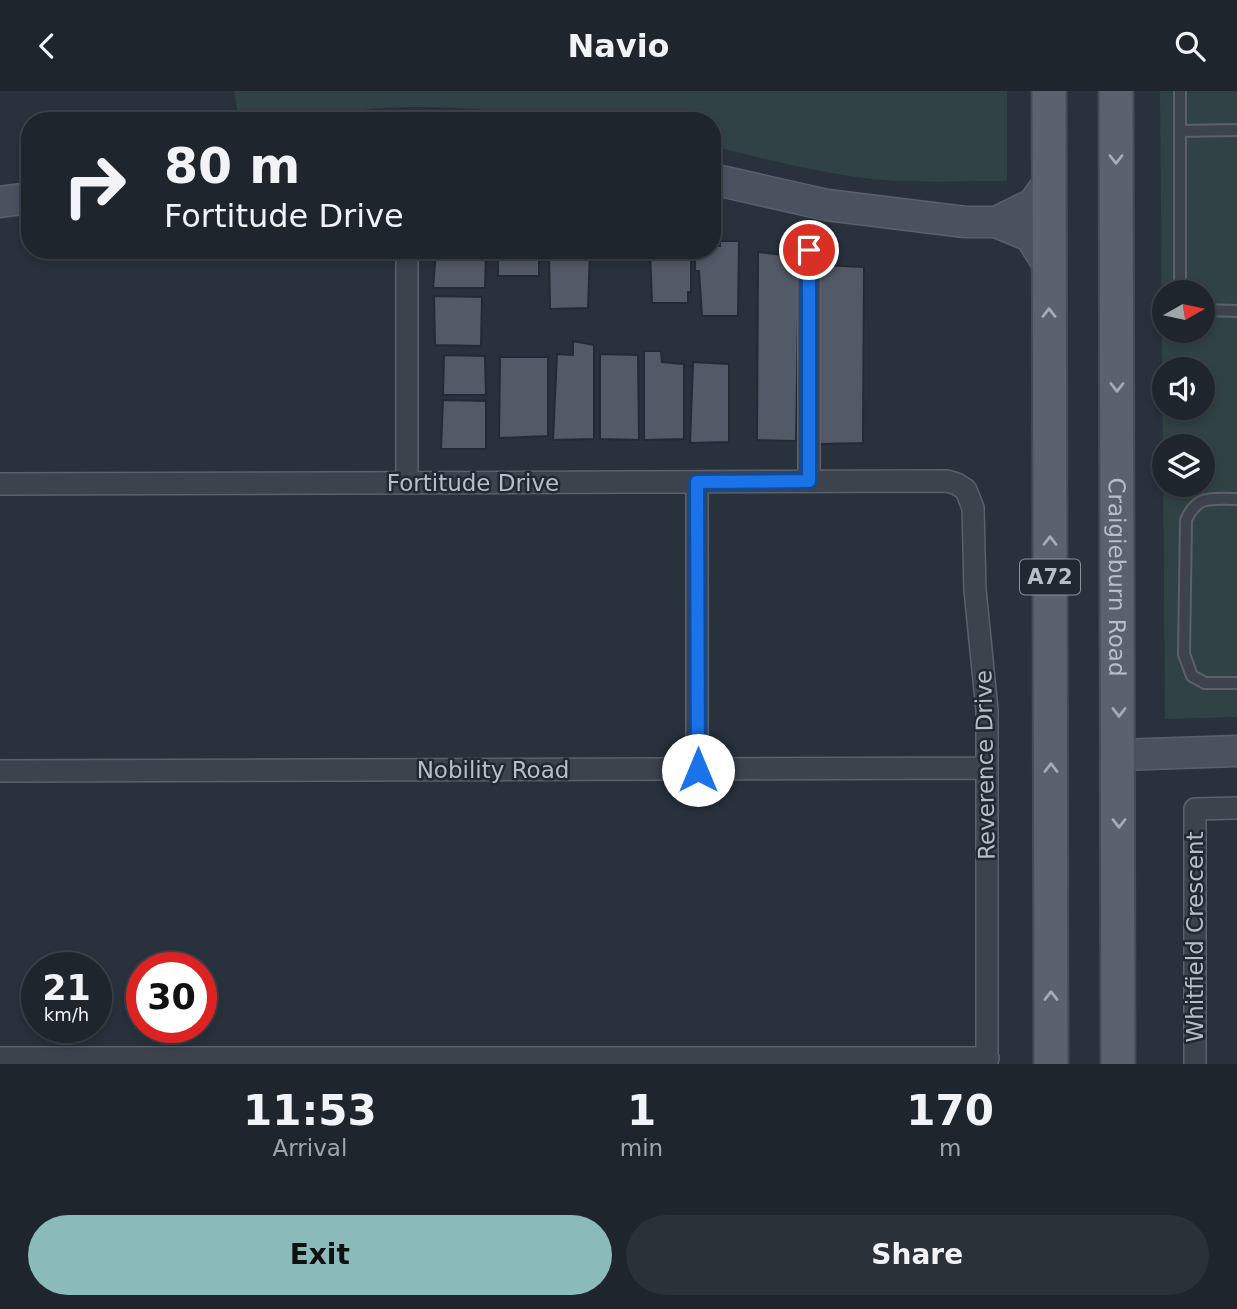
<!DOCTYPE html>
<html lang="en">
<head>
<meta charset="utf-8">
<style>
  :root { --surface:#1e252d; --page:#2b3139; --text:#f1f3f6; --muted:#a1a5aa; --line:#3c4249; --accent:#8bbbb9 }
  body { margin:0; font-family:"DejaVu Sans",sans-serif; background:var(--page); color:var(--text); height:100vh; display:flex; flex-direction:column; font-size:26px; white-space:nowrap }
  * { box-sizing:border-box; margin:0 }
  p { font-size:23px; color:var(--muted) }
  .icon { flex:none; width:38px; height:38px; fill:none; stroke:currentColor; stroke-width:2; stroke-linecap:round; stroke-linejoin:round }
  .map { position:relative; height:973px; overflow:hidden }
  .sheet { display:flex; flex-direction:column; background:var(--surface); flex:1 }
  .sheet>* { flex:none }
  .guide { position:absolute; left:21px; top:21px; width:700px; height:147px; border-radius:28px; box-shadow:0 4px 10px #0003,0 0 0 2px var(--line); background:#1e252d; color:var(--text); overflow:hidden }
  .needle { width:46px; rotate:81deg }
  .buttons { position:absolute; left:1152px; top:189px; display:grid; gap:14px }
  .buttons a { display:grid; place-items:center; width:63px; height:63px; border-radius:50%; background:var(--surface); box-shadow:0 4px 10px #0003,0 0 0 2px var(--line); font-size:35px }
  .speed { position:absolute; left:21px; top:861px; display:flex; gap:14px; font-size:35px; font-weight:700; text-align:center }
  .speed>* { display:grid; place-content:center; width:91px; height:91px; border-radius:50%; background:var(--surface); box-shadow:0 4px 10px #0003,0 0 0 2px var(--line); line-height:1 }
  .speed small { font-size:18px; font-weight:400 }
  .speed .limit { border:10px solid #d22; background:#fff; color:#111 }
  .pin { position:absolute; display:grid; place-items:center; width:60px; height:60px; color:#fff; margin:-30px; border:4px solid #fff; border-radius:50%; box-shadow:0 2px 7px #0007 }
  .me { position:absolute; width:77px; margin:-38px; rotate:0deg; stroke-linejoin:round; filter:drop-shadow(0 0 5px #0008) }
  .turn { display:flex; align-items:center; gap:24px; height:147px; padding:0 28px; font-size:32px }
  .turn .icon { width:91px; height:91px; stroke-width:2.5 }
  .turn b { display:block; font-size:49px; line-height:60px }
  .eta { display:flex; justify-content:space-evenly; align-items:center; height:119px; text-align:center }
  .eta b { font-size:42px; font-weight:600; line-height:49px }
  .button { display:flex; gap:14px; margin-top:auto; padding:14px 28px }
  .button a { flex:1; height:80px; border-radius:42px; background:var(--accent); color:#111; font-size:28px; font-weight:600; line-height:80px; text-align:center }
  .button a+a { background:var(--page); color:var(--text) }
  header { display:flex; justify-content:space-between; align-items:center; height:91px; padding:0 28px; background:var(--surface); font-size:32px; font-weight:600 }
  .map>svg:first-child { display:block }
  .green { fill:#304243; fill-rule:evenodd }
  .building { fill:#525a67; stroke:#232a34; stroke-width:2 }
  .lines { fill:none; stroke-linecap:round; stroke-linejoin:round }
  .lane-casing { stroke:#5a616b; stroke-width:14 }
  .street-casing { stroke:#5a616b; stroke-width:24 }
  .secondary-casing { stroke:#5a616b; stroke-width:33 }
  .primary-casing { stroke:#454c56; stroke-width:37 }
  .lane { stroke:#3c434d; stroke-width:10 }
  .street { stroke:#3c434d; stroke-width:21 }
  .secondary { stroke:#4a525f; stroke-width:30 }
  .primary { stroke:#5a626d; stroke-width:33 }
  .oneway { stroke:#a5acb6 }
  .route-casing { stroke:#114b97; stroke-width:18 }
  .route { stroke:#1a73e8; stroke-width:12 }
  .labels { text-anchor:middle; stroke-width:5; stroke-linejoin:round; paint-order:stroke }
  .shield { fill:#212832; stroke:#8b919b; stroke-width:2 }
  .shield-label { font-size:21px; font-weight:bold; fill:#b8bec8 }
  .street-label { font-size:23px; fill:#b8bec8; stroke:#212832 }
</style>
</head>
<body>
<header><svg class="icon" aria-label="back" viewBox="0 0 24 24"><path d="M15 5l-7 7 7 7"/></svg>Navio<svg class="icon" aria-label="search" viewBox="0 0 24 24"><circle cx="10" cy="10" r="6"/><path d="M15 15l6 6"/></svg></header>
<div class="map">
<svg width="1237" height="973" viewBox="0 0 1237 973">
  <rect width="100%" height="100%" fill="#28313c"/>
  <!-- green -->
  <path class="green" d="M234,0h773v90c-50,0 -102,3 -152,-4 -48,-7 -95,-19 -143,-31v-25c-38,0 -79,4 -117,-1 -60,-6 -120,-13 -181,-13 -59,0 -117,14 -175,14z
    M1160,0h77v626l-72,2zM1164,201h38v39h-38zM1164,278h38v39h-38zM1164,355h38v39h-38z"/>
  <!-- building -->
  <path class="building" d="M720,150h19l-1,75h-36l-3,-45h-4v-21h17v-4h8z
    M498,159h41v26h-41z
    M549,159h41l-2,58 -38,1z
    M650,159h41v42h-3v11h-36z
    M436,160l50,2 -1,35h-52z
    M758,161l41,5 -3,184 -39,-1z
    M819,174l45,2 -1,176 -43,1z
    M434,205l48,1 -1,49 -46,-1z
    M573,250l21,4v94l-41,1 4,-86 16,1z
    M644,260h17l1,11 22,2v75l-40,1z
    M600,263l38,1 1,85 -39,-1z
    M444,264l41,1 1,39h-43z
    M500,266h48v79l-49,2z
    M693,271l36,2v78l-39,1z
    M443,309l43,1v48h-45z"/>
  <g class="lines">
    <defs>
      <path id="lane" d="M1180,40l57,-1
        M1180,201v-201
        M1202,219l35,1
        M1237,408c-25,0 -39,-5 -51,21l-2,134 8,22 13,7h32"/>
      <path id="street" d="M407,159v233
        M809,159v231
        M697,391v288
        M0,393l947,-3 10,3 9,6 7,18 2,82 12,120v354
        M0,680l987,-3
        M0,967h988
        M1195,973v-255l42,-1"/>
      <path id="secondary" d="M712,88l115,26 138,17h31l34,14 19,30
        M0,111l30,-4
        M996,131l37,-18 16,-22
        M1119,664l118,-4"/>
      <g id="primary">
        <path d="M1049,0l2,973"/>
        <path id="s1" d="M1116,0l2,973"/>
      </g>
    </defs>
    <!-- lane casing -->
    <use href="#lane" class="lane-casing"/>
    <!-- street casing -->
    <use href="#street" class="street-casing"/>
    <!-- secondary casing -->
    <use href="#secondary" class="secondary-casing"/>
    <!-- primary casing -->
    <use href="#primary" class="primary-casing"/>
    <!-- lane -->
    <use href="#lane" class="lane"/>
    <!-- street -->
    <use href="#street" class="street"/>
    <!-- secondary -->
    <use href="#secondary" class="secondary"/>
    <!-- primary -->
    <use href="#primary" class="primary"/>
  </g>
  <!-- one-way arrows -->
  <defs><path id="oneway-chevron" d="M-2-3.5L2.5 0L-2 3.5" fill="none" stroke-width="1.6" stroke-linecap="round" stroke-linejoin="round" transform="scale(1.75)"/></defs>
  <g class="oneway">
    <use href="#oneway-chevron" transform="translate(1116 68) rotate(90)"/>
    <use href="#oneway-chevron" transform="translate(1049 222) rotate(-90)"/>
    <use href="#oneway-chevron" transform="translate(1117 296) rotate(90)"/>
    <use href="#oneway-chevron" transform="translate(1050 450) rotate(-90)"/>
    <use href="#oneway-chevron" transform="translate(1119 621) rotate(90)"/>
    <use href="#oneway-chevron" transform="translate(1051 677) rotate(-90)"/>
    <use href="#oneway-chevron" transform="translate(1119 732) rotate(90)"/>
    <use href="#oneway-chevron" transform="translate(1051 905) rotate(-90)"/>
  </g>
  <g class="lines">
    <defs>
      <path id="route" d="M698,679l-1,-288 112,-1v-231"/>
    </defs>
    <!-- route casing -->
    <use href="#route" class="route-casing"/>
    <!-- route -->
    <use href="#route" class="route"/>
  </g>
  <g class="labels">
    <!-- shield labels -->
    <rect class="shield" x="1020" y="468.5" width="60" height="35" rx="5"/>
    <g class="shield-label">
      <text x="1050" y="493">A72</text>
    </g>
    <!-- street labels -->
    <g class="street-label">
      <text x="473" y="400">Fortitude Drive</text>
      <text dy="8" stroke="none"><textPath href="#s1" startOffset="486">Craigieburn Road</textPath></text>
      <text transform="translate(985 674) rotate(-91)" y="8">Reverence Drive</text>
      <text x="493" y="687">Nobility Road</text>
      <text transform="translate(1195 846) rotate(-90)" y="8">Whitfield Crescent</text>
    </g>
  </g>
</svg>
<div class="buttons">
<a><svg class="needle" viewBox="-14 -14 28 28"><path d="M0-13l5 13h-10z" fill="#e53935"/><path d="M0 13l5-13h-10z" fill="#a1a5aa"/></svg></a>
<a><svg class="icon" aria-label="sound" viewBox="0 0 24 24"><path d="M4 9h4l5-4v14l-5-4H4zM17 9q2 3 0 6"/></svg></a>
<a><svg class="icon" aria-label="layers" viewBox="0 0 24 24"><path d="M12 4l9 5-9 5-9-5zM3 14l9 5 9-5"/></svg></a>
</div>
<div class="speed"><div>21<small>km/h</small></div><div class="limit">30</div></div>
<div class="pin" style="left:809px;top:159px;background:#d93025"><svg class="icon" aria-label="arrive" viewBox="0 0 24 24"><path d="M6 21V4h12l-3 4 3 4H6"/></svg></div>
<svg class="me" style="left:698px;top:679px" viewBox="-20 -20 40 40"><circle r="19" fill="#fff"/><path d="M0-13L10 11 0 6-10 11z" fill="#1a73e8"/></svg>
<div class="guide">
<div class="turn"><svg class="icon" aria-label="right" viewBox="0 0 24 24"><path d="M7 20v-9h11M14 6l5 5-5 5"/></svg><div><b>80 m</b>Fortitude Drive</div></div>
</div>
</div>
<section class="sheet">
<div class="eta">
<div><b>11:53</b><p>Arrival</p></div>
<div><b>1</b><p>min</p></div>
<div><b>170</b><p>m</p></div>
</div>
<div class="button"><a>Exit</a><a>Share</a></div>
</section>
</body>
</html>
